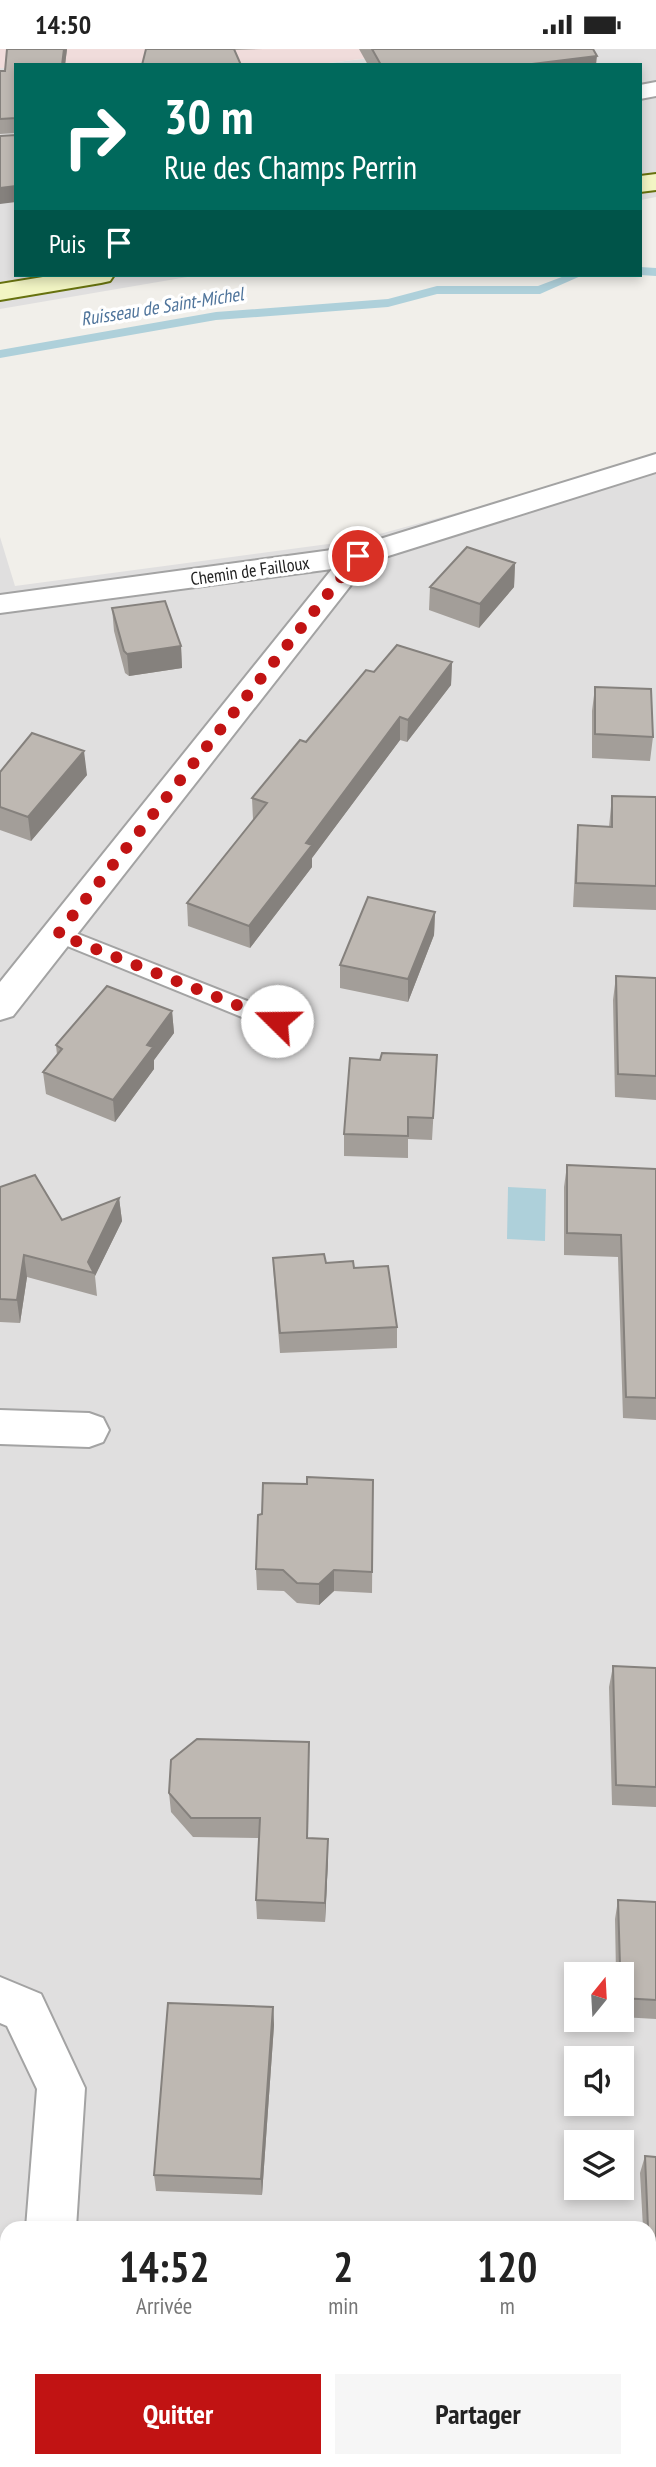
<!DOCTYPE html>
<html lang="fr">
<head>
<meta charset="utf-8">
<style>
  :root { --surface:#fff; --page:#f6f6f6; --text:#222; --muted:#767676; --accent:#c11313 }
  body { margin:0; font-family:"PT Sans Narrow",sans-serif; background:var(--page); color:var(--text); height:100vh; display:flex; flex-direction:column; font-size:26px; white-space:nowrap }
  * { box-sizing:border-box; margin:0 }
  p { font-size:23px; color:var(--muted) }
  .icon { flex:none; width:38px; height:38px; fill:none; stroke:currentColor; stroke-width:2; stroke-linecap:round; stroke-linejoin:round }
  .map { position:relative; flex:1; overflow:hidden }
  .side { position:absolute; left:0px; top:2172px; width:656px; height:247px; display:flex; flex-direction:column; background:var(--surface); border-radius:21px 21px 0 0; box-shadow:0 4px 10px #0003 }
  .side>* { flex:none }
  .banner { position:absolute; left:14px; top:14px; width:628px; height:214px; border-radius:0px; box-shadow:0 4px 10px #0003; background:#00695c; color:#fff; overflow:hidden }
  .needle { width:46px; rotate:18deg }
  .tools { position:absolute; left:564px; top:1913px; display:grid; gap:14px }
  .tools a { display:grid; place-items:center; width:70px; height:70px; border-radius:0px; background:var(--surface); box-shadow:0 4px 10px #0003; font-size:35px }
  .pin { position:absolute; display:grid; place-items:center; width:60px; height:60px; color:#fff; margin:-30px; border:4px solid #fff; border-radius:50%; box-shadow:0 2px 7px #0007 }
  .me { position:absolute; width:77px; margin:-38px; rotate:292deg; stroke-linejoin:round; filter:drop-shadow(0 0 5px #0008) }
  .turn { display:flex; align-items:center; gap:24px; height:147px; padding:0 35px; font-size:32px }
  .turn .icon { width:91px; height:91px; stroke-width:2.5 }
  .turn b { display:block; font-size:49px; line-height:60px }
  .then { display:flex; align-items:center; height:66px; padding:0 35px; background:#0003; gap:14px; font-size:26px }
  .eta { display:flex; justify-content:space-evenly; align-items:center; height:119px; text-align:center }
  .eta b { font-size:42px; font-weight:700; line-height:49px }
  .action { display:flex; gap:14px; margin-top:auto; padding:14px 35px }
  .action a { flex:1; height:80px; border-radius:0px; background:var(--accent); color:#fff; font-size:28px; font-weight:700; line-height:80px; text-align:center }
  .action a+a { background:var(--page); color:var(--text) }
  .status { display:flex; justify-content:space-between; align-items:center; height:49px; padding:0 35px; background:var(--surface); direction:ltr }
  .status svg { height:19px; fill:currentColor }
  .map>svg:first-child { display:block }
  .residential { fill:#e0dfdf; fill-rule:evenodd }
  .commercial { fill:#f0dcdb }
  .water { fill:#aed0da }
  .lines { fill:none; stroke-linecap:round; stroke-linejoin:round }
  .stream { fill:#aed0da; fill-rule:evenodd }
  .service-casing { stroke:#a3a3a3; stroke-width:4 }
  .minor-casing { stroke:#a3a3a3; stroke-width:4 }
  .secondary-casing { stroke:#67720f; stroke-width:4 }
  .service { fill:#fff; fill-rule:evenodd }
  .minor { fill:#fff; fill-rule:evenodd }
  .secondary { fill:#f2f5c4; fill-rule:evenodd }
  .wall { fill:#a39e99 }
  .shaded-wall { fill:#85817d }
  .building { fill:#beb8b2; stroke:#85817d; stroke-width:2 }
  .route { stroke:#c11313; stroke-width:12; stroke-dasharray:0 21.6 }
  .labels { text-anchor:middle; stroke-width:7; stroke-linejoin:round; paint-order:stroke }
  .far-street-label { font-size:18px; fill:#222; stroke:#fff }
  .far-water-label { font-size:19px; font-style:italic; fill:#4f749b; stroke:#fff }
</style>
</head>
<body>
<div class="status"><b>14:50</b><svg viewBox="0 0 49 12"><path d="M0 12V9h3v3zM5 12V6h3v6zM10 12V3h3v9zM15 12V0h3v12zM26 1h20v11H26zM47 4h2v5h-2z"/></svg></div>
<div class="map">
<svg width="656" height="2418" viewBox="0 0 656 2418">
  <rect width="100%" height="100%" fill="#f1efea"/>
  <!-- residential -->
  <path class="residential" d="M442,0h214v148l-15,3 -1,-135h-327z
    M0,19h16v207h183l-199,34z
    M656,409v2009h-656v-1930l15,49 343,-46zM576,1925h45v45h-45zM576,2009h45v45h-45zM576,2093h45v45h-45zM7,2179h642v233h-642z"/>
  <!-- commercial -->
  <path class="commercial" d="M0,0h442l-130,16h-296v3h-16z"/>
  <!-- water -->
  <path class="water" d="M508,1138l38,2 -1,52 -38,-2z"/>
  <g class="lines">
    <!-- stream -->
    <path class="stream" d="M640,218l16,1v8l-16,-1z
      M567,226h16l-43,19h-103l-49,13 -172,13 -216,38v-8l216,-38 172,-13 49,-13h101z"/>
    <defs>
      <path id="service" d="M58,877l227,90 3,6 -3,6 -8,2 -8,-2 -219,-89 -3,-5 3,-5z"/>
      <path id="minor" d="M656,33v14l-16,3v-14z
        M656,405v18l-287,90 -356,454 -13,4v-38l332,-413 -332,44v-18l354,-48z
        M0,1361l89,3 14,5 6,12 -6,12 -14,5 -89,-3z
        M0,1928l41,17 44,94 -9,140h-50l11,-139 -30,-63 -7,-3z
        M7,2392v20h43l-2,6h-48v-13z"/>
      <path id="secondary" d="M656,125v16l-16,2v-16z
        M55,226h59l-4,6 -9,2 -101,17v-16z"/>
    </defs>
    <!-- service casing -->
    <use href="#service" class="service-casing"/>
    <!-- minor casing -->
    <use href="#minor" class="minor-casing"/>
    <!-- secondary casing -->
    <use href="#secondary" class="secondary-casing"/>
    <!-- service -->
    <use href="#service" class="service"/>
    <!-- minor -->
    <use href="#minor" class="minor"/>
    <!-- secondary -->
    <use href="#secondary" class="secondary"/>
  </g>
  <!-- wall -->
  <path class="wall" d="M7,0h60l-2,16h-49v68l-16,1v-63h5z
    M146,0h117l-28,1z
    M359,0h234l3,16h-228z
    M515,514l-1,24 -35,41 -50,-18 1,-23z
    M112,559l69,38 1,22 -53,8 -4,-3 -11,-42z
    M452,613l-1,23 -44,57 -7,-2 -88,118v9l-62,81 -62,-22 -1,-23 66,-83 -1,-22 122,-126z
    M595,638l58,50 -3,24 -58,-3v-47z
    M0,723l87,3 -56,66 -31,-11z
    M612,747l44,1v113l-83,-3 3,-58 2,-24 31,2z
    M435,863l-1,23 -26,67 -68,-14v-23z
    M616,927l40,2v122l-41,-3 -2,-97z
    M172,962l2,22 -20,27v9l-39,53 -69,-28 -3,-22 14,-17 -1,-10z
    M437,1006l-5,85 -24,-1v19l-64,-2v-22l36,-74z
    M567,1116l89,4v251l-33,-2 -5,-161 -54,-2v-68z
    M0,1138l62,33 57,-22 3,23 -27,55 2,20 -70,-19 -7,46 -20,-1z
    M273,1209l53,5 71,64v21l-117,5 -6,-74z
    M373,1431l-1,113 -38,-2 -15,14 -22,-2 -13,-12 -27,-1 -1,-21 6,-55z
    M613,1617l43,2v139l-44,-2 -3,-118z
    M309,1713l-1,76 20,20 -3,64 -68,-3 -1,-19 3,-62 -66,-1 -22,-25 -2,-19z
    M618,1851l38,2v117l-35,-2v-43h-5l-1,-55z
    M273,1958l1,18 -12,170 -106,-4 -2,-16z
    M645,2107l11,1v133l-7,-1v-61h-6l-3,-55z"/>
  <!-- shaded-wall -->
  <path class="shaded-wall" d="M64,0h3l-2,16h-3z
    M597,7l-1,9h-72z
    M16,137v16l-16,2v-16z
    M515,514l-1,24 -35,41 1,-24z
    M181,597l1,22 -53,8 -2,-22z
    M452,613l-1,23 -44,57 1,-22z
    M400,668v23l-88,118v9l-62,81 -1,-22 57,-83z
    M84,702l3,24 -56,66 -3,-24z
    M435,863l-1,23 -26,67v-23z
    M172,962l2,22 -20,27v9l-39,53 -2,-22 34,-55z
    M119,1149l3,23 -27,55 -1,-3 -6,-11z
    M24,1206l3,22 -7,46 -3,-23z
    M334,1521v21l-15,14v-21z
    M328,1790v19l-3,64v-19z
    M273,1958l1,18 -12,170 -1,-16z"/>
  <!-- building -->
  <path class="building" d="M7,0h57l-2,16h-46v53l-16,1v-48h5z
    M146,0h88l7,16h-99z
    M372,0h221l4,7 -73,9h-143z
    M16,86v51l-16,2v-52z
    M467,498l48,16 -35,41 -50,-17z
    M165,552l16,45 -54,8 -3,-3 -12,-43z
    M397,596l55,17 -44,58 -8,-3 -94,126 6,2 -63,81 -62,-23 80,-100 -15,-5 48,-58 6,2 60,-72 8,2z
    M595,638l56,2 2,48 -58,-3z
    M32,684l52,18 -56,66 -28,-10v-35z
    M612,747l44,1v89l-80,-3 2,-58 34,2z
    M368,848l67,15 -27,67 -68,-14z
    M616,927l40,2v98l-38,-2z
    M107,937l65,25 -25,34 6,2 -40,53 -70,-28 19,-23 -6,-4z
    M382,1004l55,2 -4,63 -25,-1v19l-64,-2 6,-76 30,2z
    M567,1116l89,4v229l-30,-1 -5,-162 -54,-2z
    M35,1126l27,45 57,-22 -31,64 6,11 -70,-18 -7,45 -17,-1v-112z
    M324,1205l2,9 27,-2 1,7 34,-2 9,61 -117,6 -7,-75z
    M307,1428l66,3 -1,92 -38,-2 -15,14 -22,-1 -14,-13 -27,-1 2,-54 4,-1 1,-31 44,1z
    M613,1617l43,2v119l-40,-2z
    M197,1690l112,3 -2,96 21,1 -3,64 -69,-3 4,-82h-69l-22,-25 2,-33z
    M618,1851l38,2v98l-35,-2z
    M168,1954l105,4 -12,172 -107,-4z
    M645,2107l11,1v117h-6l-1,-46h-1z
    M202,2412h117v6h-117z"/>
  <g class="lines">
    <!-- route -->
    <path class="route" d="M277,972l-219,-87 300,-378"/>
  </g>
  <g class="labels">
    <!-- far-street labels -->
    <g class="far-street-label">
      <text transform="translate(250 522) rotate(-8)" y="6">Chemin de Failloux</text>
    </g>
    <!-- far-water labels -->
    <g class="far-water-label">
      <text transform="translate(162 257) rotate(-9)" y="7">Ruisseau de Saint-Michel</text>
    </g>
  </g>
</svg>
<div class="tools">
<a><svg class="needle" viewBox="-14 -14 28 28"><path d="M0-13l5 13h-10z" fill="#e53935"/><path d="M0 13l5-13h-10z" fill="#767676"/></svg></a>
<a><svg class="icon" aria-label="sound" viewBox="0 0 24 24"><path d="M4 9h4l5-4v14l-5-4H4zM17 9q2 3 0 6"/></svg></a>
<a><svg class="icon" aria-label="layers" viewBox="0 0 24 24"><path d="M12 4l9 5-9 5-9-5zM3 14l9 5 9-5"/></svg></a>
</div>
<div class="pin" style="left:358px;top:507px;background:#d93025"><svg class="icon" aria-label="arrive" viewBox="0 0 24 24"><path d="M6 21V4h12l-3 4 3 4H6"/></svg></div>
<svg class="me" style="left:277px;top:972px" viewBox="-20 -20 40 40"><circle r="19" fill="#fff"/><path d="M0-13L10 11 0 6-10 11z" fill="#c11313"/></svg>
<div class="banner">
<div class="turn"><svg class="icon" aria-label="right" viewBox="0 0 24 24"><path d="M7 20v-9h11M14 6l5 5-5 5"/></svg><div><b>30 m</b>Rue des Champs Perrin</div></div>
<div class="then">Puis<svg class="icon" aria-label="arrive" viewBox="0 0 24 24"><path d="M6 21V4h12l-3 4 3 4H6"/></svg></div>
</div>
<section class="side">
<div class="eta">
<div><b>14:52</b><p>Arrivée</p></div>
<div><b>2</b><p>min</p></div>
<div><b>120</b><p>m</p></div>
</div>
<div class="action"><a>Quitter</a><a>Partager</a></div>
</section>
</div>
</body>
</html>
